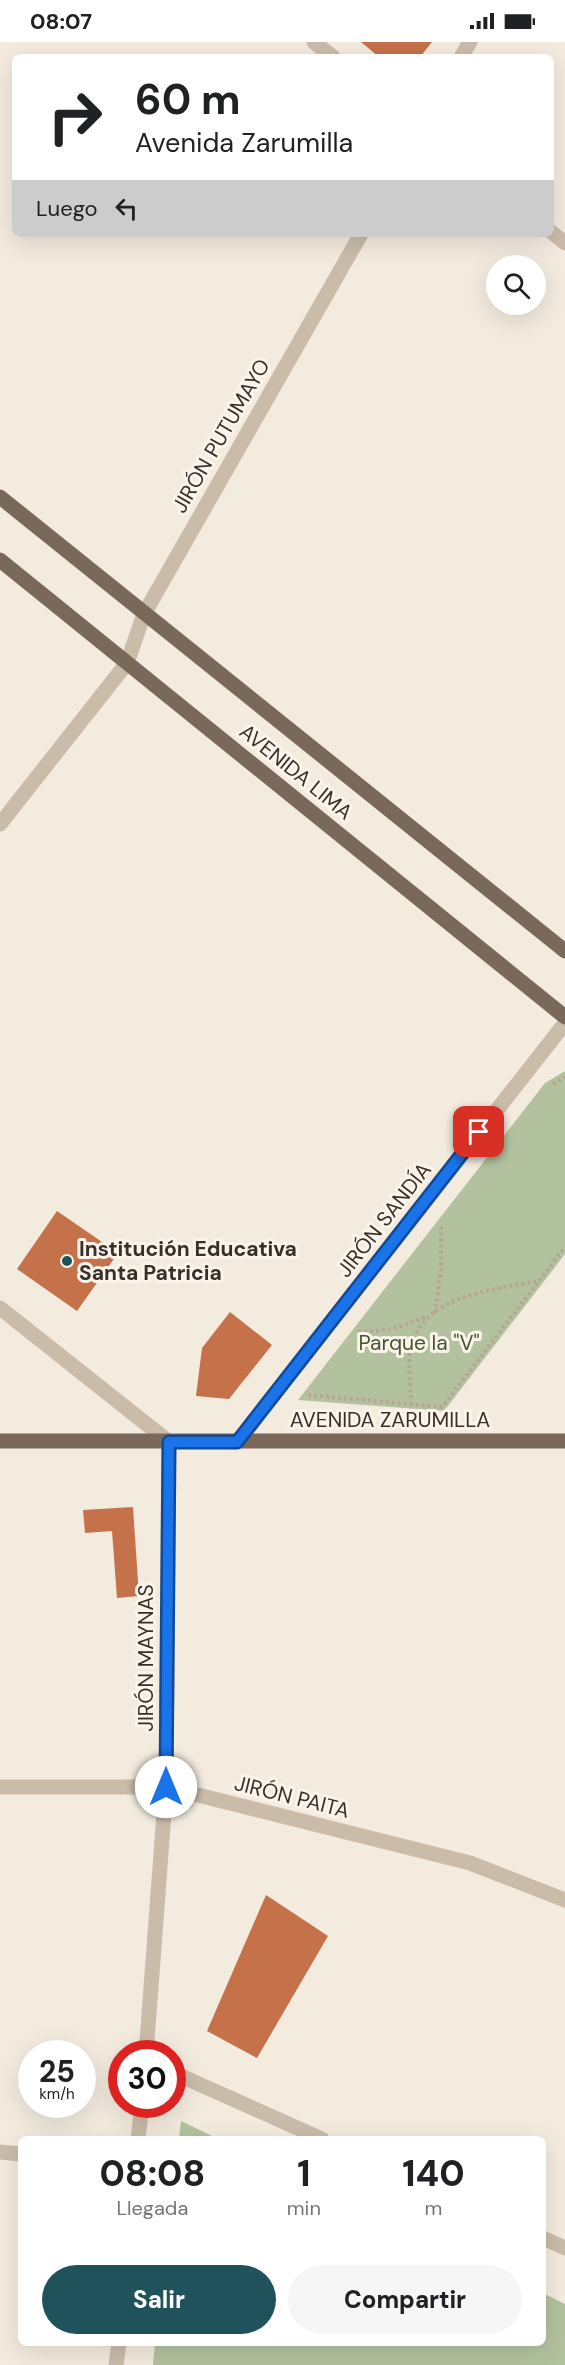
<!DOCTYPE html>
<html lang="es">
<head>
<meta charset="utf-8">
<style>
  :root { --surface:#fff; --page:#f6f6f6; --text:#202124; --muted:#757577; --accent:#1f525a }
  body { margin:0; font-family:"DM Sans",sans-serif; background:var(--page); color:var(--text); height:100vh; display:flex; flex-direction:column; font-size:22px; white-space:nowrap }
  * { box-sizing:border-box; margin:0 }
  p { font-size:20px; color:var(--muted) }
  .icon { flex:none; width:33px; height:33px; fill:none; stroke:currentColor; stroke-width:2; stroke-linecap:round; stroke-linejoin:round }
  .map { position:relative; flex:1; overflow:hidden }
  .details { position:absolute; left:18px; top:2094px; width:528px; height:210px; display:flex; flex-direction:column; background:var(--surface); border-radius:9px; box-shadow:0 6px 24px #0002 }
  .details>* { flex:none }
  .banner { position:absolute; left:12px; top:12px; width:542px; height:183px; border-radius:9px; box-shadow:0 6px 24px #0002; background:#fff; color:var(--text); overflow:hidden }
  .fabs { position:absolute; left:486px; top:213px; display:grid; gap:12px }
  .fabs a { display:grid; place-items:center; width:60px; height:60px; border-radius:50%; background:var(--surface); box-shadow:0 6px 24px #0002; font-size:30px }
  .speed { position:absolute; left:18px; top:1998px; display:flex; gap:12px; font-size:30px; font-weight:700; text-align:center }
  .speed>* { display:grid; place-content:center; width:78px; height:78px; border-radius:50%; background:var(--surface); box-shadow:0 6px 24px #0002; line-height:1 }
  .speed small { font-size:15px; font-weight:400 }
  .speed .limit { border:9px solid #d22; background:#fff; color:#111 }
  .pin { position:absolute; display:grid; place-items:center; width:51px; height:51px; color:#fff; margin:-26px; border-radius:12px; box-shadow:0 3px 9px #0006 }
  .me { position:absolute; width:66px; margin:-33px; rotate:0deg; stroke-linejoin:round; filter:drop-shadow(0 0 4px #0008) }
  .turn { display:flex; align-items:center; gap:21px; height:126px; padding:0 24px; font-size:27px }
  .turn .icon { width:78px; height:78px; stroke-width:2.5 }
  .turn b { display:block; font-size:42px; line-height:51px }
  .then { display:flex; align-items:center; height:57px; padding:0 24px; background:#0003; gap:12px; font-size:22px }
  .eta { display:flex; justify-content:space-evenly; align-items:center; height:102px; text-align:center }
  .eta b { font-size:36px; font-weight:800; line-height:42px }
  .cta { display:flex; gap:12px; margin-top:auto; padding:12px 24px }
  .cta a { flex:1; height:69px; border-radius:36px; background:var(--accent); color:#fff; font-size:24px; font-weight:800; line-height:69px; text-align:center }
  .cta a+a { background:var(--page); color:var(--text) }
  .status { display:flex; justify-content:space-between; align-items:center; height:42px; padding:0 30px; background:var(--surface); direction:ltr }
  .status svg { height:16px; fill:currentColor }
  .map>svg:first-child { display:block }
  .green { fill:#b3c29e }
  .building { fill:#c5714a }
  .lines { fill:none; stroke-linecap:round; stroke-linejoin:round }
  .path { stroke:#b7a694; stroke-width:4; stroke-dasharray:3 3; stroke-linecap:butt }
  .minor { stroke:#cbbcaa; stroke-width:15 }
  .major { stroke:#7a685b; stroke-width:15 }
  .route-casing { stroke:#114b97; stroke-width:15 }
  .route { stroke:#1a73e8; stroke-width:10 }
  .poi-dot { fill:#1f525a; stroke:#faf4eb; stroke-width:2 }
  .labels { text-anchor:middle; stroke-width:6; stroke-linejoin:round; paint-order:stroke }
  .street-label { font-size:21px; fill:#382f2a; stroke:#faf4eb }
  .poi-label { font-size:21px; font-weight:bold; fill:#382f2a; stroke:#faf4eb; text-anchor:start }
  .park-label { font-size:21px; fill:#44572d; stroke:#faf4eb }
</style>
</head>
<body>
<div class="status"><b>08:07</b><svg viewBox="0 0 49 12"><path d="M0 12V9h3v3zM5 12V6h3v6zM10 12V3h3v9zM15 12V0h3v12zM26 1h20v11H26zM47 4h2v5h-2z"/></svg></div>
<div class="map">
<svg width="565" height="2323" viewBox="0 0 565 2323">
  <rect width="100%" height="100%" fill="#f3ebde"/>
  <!-- green -->
  <path class="green" d="M565,1029v183l-121,157 -146,-11 247,-317z
    M181,2079l37,18h-39z
    M543,2251l22,11v61h-412l2,-22h388z"/>
  <!-- building -->
  <path class="building" d="M361,0h71l-12,15h-41z
    M57,1169l61,42 -41,58 -60,-42z
    M230,1270l42,33 -43,54 -33,-3 6,-48z
    M133,1465l6,89 -22,2 -5,-67 -27,2 -2,-23z
    M266,1853l62,41 -71,122 -50,-27z"/>
  <g class="lines">
    <!-- path -->
    <path class="path" d="M553,1042l12,-7
      M435,1271l6,-44v-44
      M358,1289c25,2 47,-5 70,-15
      M308,1353l134,12 123,-160
      M411,1362c0,-16 -3,-34 -1,-51 8,-58 83,-63 128,-72"/>
    <!-- minor -->
    <path class="minor" d="M314,0l19,15
      M461,15l9,-15
      M550,189l15,12
      M0,782l127,-161 17,-49 217,-380
      M0,1266l169,134 -3,345 -20,267
      M237,1400l328,-419
      M0,1745h166l304,76 95,37
      M172,2030l150,67
      M138,2097l4,-35
      M0,2110l21,2
      M543,2196l22,10
      M116,2323l3,-22"/>
    <!-- major -->
    <path class="major" d="M0,455l565,454
      M0,518l565,457
      M0,1399h565"/>
  </g>
  <g class="lines">
    <defs>
      <path id="route" d="M166,1745l3,-345h68l242,-310"/>
    </defs>
    <!-- route casing -->
    <use href="#route" class="route-casing"/>
    <!-- route -->
    <use href="#route" class="route"/>
  </g>
  <!-- markers -->
  <circle class="poi-dot" cx="67" cy="1219" r="6"/>
  <g class="labels">
    <!-- street labels -->
    <g class="street-label">
      <text transform="translate(221 394) rotate(-60)" y="7">JIRÓN PUTUMAYO</text>
      <text transform="translate(296 730) rotate(39)" y="7">AVENIDA LIMA</text>
      <text transform="translate(384 1178) rotate(-52)" y="7">JIRÓN SANDÍA</text>
      <text x="390" y="1385">AVENIDA ZARUMILLA</text>
      <text transform="translate(146 1616) rotate(-90)" y="7">JIRÓN MAYNAS</text>
      <text transform="translate(292 1755) rotate(14)" y="7">JIRÓN PAITA</text>
    </g>
    <!-- poi labels -->
    <g class="poi-label">
      <text x="79" y="1214">Institución Educativa<tspan x="79" dy="24">Santa Patricia</tspan></text>
    </g>
    <!-- park labels -->
    <g class="park-label">
      <text x="419" y="1308">Parque la "V"</text>
    </g>
  </g>
</svg>
<div class="fabs">
<a><svg class="icon" aria-label="search" viewBox="0 0 24 24"><circle cx="10" cy="10" r="6"/><path d="M15 15l6 6"/></svg></a>
</div>
<div class="speed"><div>25<small>km/h</small></div><div class="limit">30</div></div>
<div class="pin" style="left:479px;top:1090px;background:#d93025"><svg class="icon" aria-label="arrive" viewBox="0 0 24 24"><path d="M6 21V4h12l-3 4 3 4H6"/></svg></div>
<svg class="me" style="left:166px;top:1745px" viewBox="-20 -20 40 40"><circle r="19" fill="#fff"/><path d="M0-13L10 11 0 6-10 11z" fill="#1a73e8"/></svg>
<div class="banner">
<div class="turn"><svg class="icon" aria-label="right" viewBox="0 0 24 24"><path d="M7 20v-9h11M14 6l5 5-5 5"/></svg><div><b>60 m</b>Avenida Zarumilla</div></div>
<div class="then">Luego<svg class="icon" aria-label="left" viewBox="0 0 24 24"><path d="M17 20v-9H6M10 6l-5 5 5 5"/></svg></div>
</div>
<section class="details">
<div class="eta">
<div><b>08:08</b><p>Llegada</p></div>
<div><b>1</b><p>min</p></div>
<div><b>140</b><p>m</p></div>
</div>
<div class="cta"><a>Salir</a><a>Compartir</a></div>
</section>
</div>
</body>
</html>
